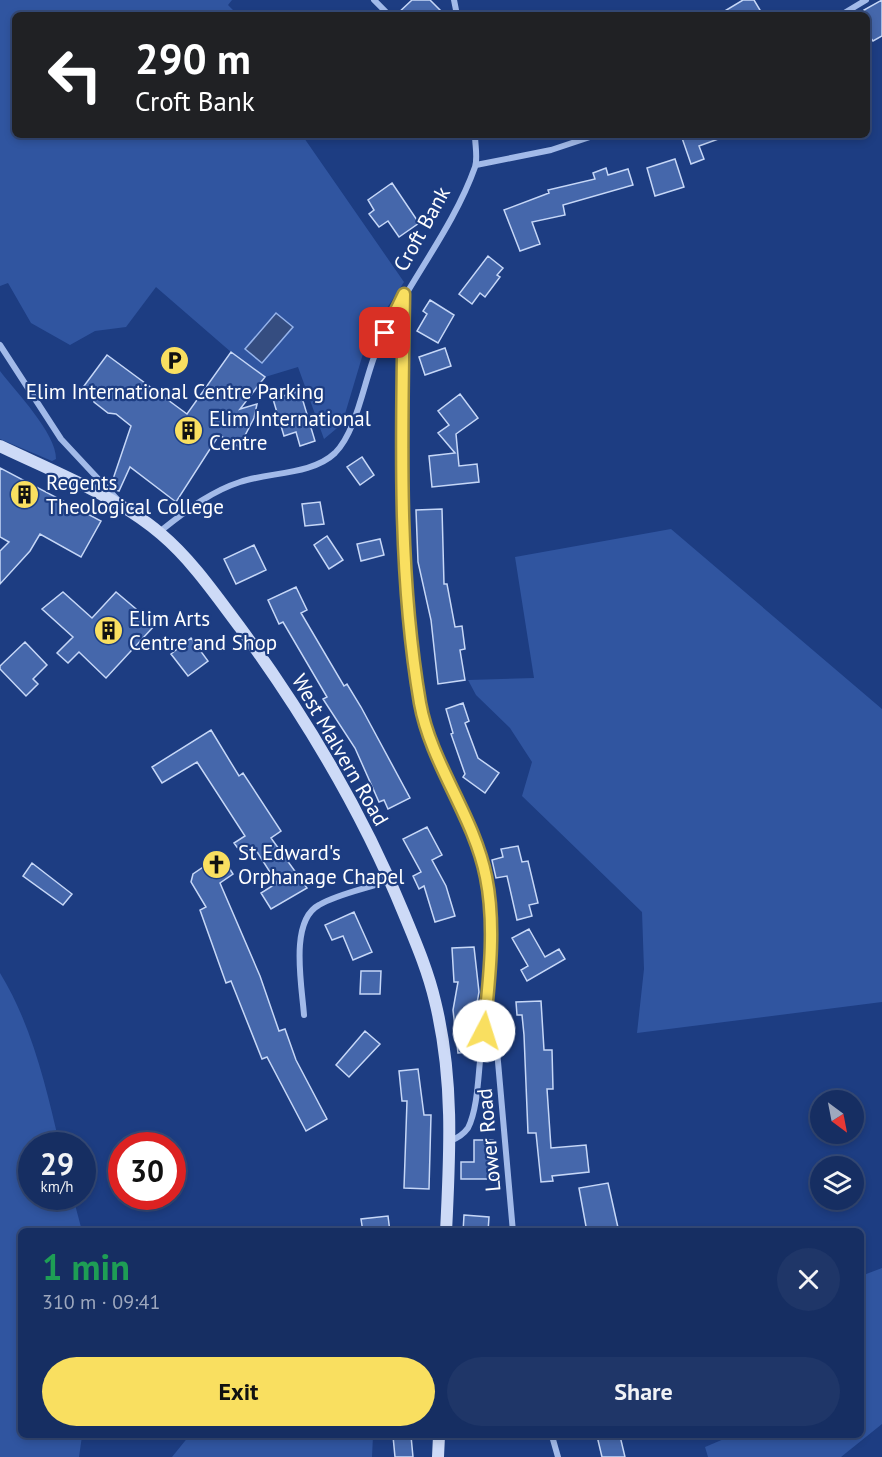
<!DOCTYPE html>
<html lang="en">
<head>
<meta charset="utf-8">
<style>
  :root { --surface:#162e62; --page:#1f3668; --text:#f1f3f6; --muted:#9ea8be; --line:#354a77; --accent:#f9df60 }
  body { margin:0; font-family:"PT Sans",sans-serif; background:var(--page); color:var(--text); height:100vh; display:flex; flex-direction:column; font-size:22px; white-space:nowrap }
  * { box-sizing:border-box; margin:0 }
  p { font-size:20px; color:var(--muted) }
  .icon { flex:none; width:33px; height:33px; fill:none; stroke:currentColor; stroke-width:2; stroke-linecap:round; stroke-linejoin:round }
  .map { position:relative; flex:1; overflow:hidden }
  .panel { position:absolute; left:18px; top:1228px; width:846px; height:210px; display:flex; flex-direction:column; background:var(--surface); border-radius:9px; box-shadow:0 3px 9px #0003,0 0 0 2px var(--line) }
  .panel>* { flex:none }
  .guide { position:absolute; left:12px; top:12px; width:858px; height:126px; border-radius:9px; box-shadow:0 3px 9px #0003,0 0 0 2px var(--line); background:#202124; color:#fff; overflow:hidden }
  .needle { width:39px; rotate:148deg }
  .controls { position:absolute; left:810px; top:1090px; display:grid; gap:12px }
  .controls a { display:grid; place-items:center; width:54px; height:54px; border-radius:50%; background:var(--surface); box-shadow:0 3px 9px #0003,0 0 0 2px var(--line); font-size:30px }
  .speed { position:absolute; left:18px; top:1132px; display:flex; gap:12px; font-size:30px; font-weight:700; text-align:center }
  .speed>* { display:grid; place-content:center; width:78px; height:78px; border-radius:50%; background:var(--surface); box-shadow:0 3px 9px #0003,0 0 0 2px var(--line); line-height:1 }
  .speed small { font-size:15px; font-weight:400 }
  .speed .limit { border:9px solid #d22; background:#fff; color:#111 }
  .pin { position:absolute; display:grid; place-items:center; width:51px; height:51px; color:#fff; margin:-26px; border-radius:12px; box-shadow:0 3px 9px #0006 }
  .me { position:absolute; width:66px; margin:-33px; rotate:5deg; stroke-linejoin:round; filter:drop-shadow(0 0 4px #0008) }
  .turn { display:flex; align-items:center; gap:21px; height:126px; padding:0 24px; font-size:27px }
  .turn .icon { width:78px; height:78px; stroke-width:2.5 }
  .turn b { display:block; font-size:42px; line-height:51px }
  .round { display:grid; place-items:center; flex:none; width:63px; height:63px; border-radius:32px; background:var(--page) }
  .summary { display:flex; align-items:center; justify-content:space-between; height:102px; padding:0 24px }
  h1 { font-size:36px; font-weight:600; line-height:45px; color:#1e9e55 }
  .primary-button { display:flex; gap:12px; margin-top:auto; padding:12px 24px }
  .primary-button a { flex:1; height:69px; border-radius:36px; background:var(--accent); color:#111; font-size:24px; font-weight:600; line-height:69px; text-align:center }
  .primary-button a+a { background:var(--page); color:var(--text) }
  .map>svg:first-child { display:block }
  .green { fill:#3055a0 }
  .water { fill:#354d80; stroke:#95b3eb; stroke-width:1.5 }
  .building { fill:#4567ab; stroke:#c6d7f7; stroke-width:1.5 }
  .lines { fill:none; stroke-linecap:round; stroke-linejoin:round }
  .street { stroke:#a2bae9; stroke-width:6 }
  .secondary { stroke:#cddaf7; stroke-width:12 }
  .route-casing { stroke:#a2913e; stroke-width:15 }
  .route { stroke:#f9df60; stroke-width:10 }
  .labels { text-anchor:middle; stroke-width:4.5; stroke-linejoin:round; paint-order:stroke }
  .street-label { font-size:21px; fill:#fff; stroke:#1d3d82 }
  .poi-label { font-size:21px; fill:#fff; stroke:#1d3d82; text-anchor:start }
</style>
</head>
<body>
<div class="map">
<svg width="882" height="1457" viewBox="0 0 882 1457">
  <rect width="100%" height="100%" fill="#1d3d82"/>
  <!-- green -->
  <path class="green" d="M0,0h232l-4,5 10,10h-223v120h287l102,147 -36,55 -26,87 -18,15 -26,-72 -33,10 -34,-25 -75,-65 -30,40 -31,4 -25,14 -39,-22 -23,-40 -8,3z
    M0,371c16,21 56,62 56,88l-4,2 -52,-22z
    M671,529l211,180v293l-245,31 7,-64 -2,-57 -120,-116 10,-34 -22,-34 -34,-33 -8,-15 66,-2 -19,-121z
    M0,973c32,52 46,114 60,173h-28v51h41l9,34 -61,1v204h61l-3,21h-79z
    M882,1268v156l-41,33h-133l-3,-10 26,-11h130v-160z
    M189,1436h184l-1,21h-200z"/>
  <!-- water -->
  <path class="water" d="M276,313l17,14 -31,36 -17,-14z"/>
  <!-- building -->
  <path class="building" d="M412,0h18l15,15h-49z
    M743,0h11l9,15h-45z
    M882,0v36l-9,5 -6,-8v-19l-3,-4z
    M681,135h43v2l-25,9 5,13 -13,5z
    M675,159l9,28 -29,9 -8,-28z
    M606,168l2,7 20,-6 5,16 -70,20 2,10 -33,7 8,22 -20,7 -16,-41 45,-17 -1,-3 47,-11 -2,-6z
    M392,183l27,40 -20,14 -11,-16 -9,6 -10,-13 5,-4 -6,-10z
    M488,256l15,12 -6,7 3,2 -15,20 -5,-4 -8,11 -13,-10z
    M430,300l24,15 -16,28 -21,-12 10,-17 -4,-3z
    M445,348l6,18 -26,9 -6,-18z
    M231,352l34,25 -25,32 17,-5 -3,14 -15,29 -20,-12 -43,67 -46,-35 -11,24 -3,-1 -5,-5 20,-59 -15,-12 -8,-1 -14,-11 -2,-7 -8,-9 23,-31 80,59z
    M300,391l15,50 -15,5 -4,-14 -12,4 -11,-37z
    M460,394l18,24 -22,16 3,32 18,-2 2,18 -47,5 -3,-31 26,-3 -17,-20 11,-8 -11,-14z
    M362,457l12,18 -14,10 -13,-18z
    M0,468l101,53 -20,36 -41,-23 -10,17 -30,33v-33l9,-9 -9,-5z
    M320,502l4,22 -19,2 -3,-22z
    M442,509l2,75h3l8,43 7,-1 3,23 -5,1 5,30 -27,4 -7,-64 -13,-58 -2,-52z
    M327,536l16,24 -14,9 -15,-24z
    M380,539l4,16 -23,6 -4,-17z
    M254,545l12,25 -30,14 -12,-25z
    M296,587l11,23 -6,3 43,73 3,-2 14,23 49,91 -22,11 -4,-9 -5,2 -24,-54 -32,-49 4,-2 -44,-75 -4,2 -11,-24z
    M63,592l29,26 24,-26 39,33 -49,53 -27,-26 -11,11 -11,-10 16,-16 -31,-28z
    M191,638l17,23 -20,15 -17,-22z
    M25,642l22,23 -14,14 5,5 -12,12 -26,-27v-3z
    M463,703l6,18 -4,2 13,35 21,15 -14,20 -22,-16 2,-3 -14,-40 2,-1 -7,-24z
    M211,730l28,46 4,-3 38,58 -10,7 36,50 -36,21 -10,-16 16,-10 -23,-36 -12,7 -8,-11 11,-7 -48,-74 -35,21 -10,-16z
    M427,827l15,28 -10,5 14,26 9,30 -20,6 -11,-36 -5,3 -6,-13 8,-4 -18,-33z
    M518,846l4,16 6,-1 10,42 -9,2 3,11 -15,4 -10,-44 -11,2 -4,-18 11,-3 -2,-8z
    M221,855l12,19 -13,9 40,93 19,55 6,-2 11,31 31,59 -21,12 -39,-74 -5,2 -31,-78 -5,2 -26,-73 6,-3 -15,-25 2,-8z
    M32,863l40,31 -9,11 -40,-29z
    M354,912l18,40 -19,8 -10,-24 -11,4 -7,-15z
    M529,929l16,28 14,-8 6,10 -38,22 -6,-11 7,-4 -16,-28z
    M474,947l5,45 -4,22 -8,-2 4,40 -13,1 -5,-43 5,-28h-4l-2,-34z
    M361,971h20l-1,23h-20z
    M541,1001l3,49h8l1,39h-6l4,59 35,-3 3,27 -37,4 1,5 -12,1 -5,-49h-8l-4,-98 -2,-20h-5l-1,-13z
    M365,1031l15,13 -31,33 -13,-12z
    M418,1069l6,46h7l-2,74 -25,-1 3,-87h-5l-3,-30z
    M474,1140h19v39h-32v-17h13z
    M608,1183l11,49h-32l-8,-44z
    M464,1215l25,2 -1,15h-25z
    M388,1216l2,16h-27l-2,-13z
    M393,1436h18l2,21h-18z
    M597,1436h23l5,21h-23z"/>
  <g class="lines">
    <!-- street -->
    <path class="street" d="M374,0l15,15
      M454,0l3,15
      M841,15l25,-15
      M476,165l75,-15 45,-15
      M404,294c-2,109 -4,219 4,327 3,41 11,85 25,124 16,44 42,85 53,131 14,58 1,126 -6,185 -2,20 -3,49 -12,67 -5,7 -10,10 -18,13
      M0,345l61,94 56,60
      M159,532c26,-20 50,-40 81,-50 29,-10 72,-7 95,-29 22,-22 29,-72 41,-101 27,-64 76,-120 99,-185 3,-9 0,-22 0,-32
      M486,1013l10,26 17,193
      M304,1015c-2,-29 -15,-94 15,-110 21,-12 48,-16 71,-25
      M552,1436l6,21"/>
    <!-- secondary -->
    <path class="secondary" d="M0,446c52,25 117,50 161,88 31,26 56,63 81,96 64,88 121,183 162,284 12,29 24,57 31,87 19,77 15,152 11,231
      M438,1457l1,-21"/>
  </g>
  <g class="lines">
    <defs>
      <path id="route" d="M385,333l19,-39c-2,136 -7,275 16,409 11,61 54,113 66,174 10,49 3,104 -2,154"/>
    </defs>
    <!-- route casing -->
    <use href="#route" class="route-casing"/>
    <!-- route -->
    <use href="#route" class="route"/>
  </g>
  <!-- icons -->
  <defs>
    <symbol id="parking-disc" viewBox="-11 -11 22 22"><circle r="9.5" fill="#f9df60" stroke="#1d3d82"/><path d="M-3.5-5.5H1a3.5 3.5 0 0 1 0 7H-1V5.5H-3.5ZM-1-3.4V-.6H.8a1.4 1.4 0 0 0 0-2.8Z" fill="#111"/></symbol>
    <symbol id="building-disc" viewBox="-11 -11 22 22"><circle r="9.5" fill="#f9df60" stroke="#1d3d82"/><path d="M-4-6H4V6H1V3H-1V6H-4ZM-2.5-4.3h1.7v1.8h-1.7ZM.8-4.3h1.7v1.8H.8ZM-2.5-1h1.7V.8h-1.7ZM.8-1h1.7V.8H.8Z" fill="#111"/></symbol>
    <symbol id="church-disc" viewBox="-11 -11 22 22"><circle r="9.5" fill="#f9df60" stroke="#1d3d82"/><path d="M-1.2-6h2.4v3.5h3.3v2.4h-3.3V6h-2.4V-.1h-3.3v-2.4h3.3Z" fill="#111"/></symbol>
  </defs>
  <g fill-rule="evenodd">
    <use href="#parking-disc" x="158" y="344" width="33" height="33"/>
    <use href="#building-disc" x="172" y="414" width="33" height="33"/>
    <use href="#building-disc" x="8" y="478" width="33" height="33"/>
    <use href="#building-disc" x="92" y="614" width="33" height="33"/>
    <use href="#church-disc" x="200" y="848" width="33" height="33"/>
  </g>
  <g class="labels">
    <!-- street labels -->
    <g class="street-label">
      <text transform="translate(422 229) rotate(-61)" y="7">Croft Bank</text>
      <text transform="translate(340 750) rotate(60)" y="7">West Malvern Road</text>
      <text transform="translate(489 1140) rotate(-95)" y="7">Lower Road</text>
    </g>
    <!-- poi labels -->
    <g class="poi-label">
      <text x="175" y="399" text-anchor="middle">Elim International Centre Parking</text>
      <text x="209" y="426">Elim International<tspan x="209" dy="24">Centre</tspan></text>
      <text x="46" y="490">Regents<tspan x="46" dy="24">Theological College</tspan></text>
      <text x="129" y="626">Elim Arts<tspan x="129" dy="24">Centre and Shop</tspan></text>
      <text x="238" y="860">St Edward's<tspan x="238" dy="24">Orphanage Chapel</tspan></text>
    </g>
  </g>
</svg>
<div class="controls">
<a><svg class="needle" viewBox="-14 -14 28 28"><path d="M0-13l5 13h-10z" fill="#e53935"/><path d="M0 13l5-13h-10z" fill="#9ea8be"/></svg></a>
<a><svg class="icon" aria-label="layers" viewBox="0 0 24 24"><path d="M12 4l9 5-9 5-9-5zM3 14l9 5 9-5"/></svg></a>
</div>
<div class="speed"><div>29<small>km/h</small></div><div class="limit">30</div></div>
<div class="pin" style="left:385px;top:333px;background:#d93025"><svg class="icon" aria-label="arrive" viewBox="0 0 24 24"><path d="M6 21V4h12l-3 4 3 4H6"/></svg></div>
<svg class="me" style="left:484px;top:1031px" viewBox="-20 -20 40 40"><circle r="19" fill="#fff"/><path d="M0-13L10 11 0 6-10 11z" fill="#f9df60"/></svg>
<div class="guide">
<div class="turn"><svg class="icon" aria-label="left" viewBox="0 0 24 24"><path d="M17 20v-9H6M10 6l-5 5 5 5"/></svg><div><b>290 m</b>Croft Bank</div></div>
</div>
<section class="panel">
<div class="summary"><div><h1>1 min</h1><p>310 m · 09:41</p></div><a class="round"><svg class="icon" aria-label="close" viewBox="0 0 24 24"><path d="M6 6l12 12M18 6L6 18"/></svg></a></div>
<div class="primary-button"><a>Exit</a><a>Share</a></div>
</section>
</div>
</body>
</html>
